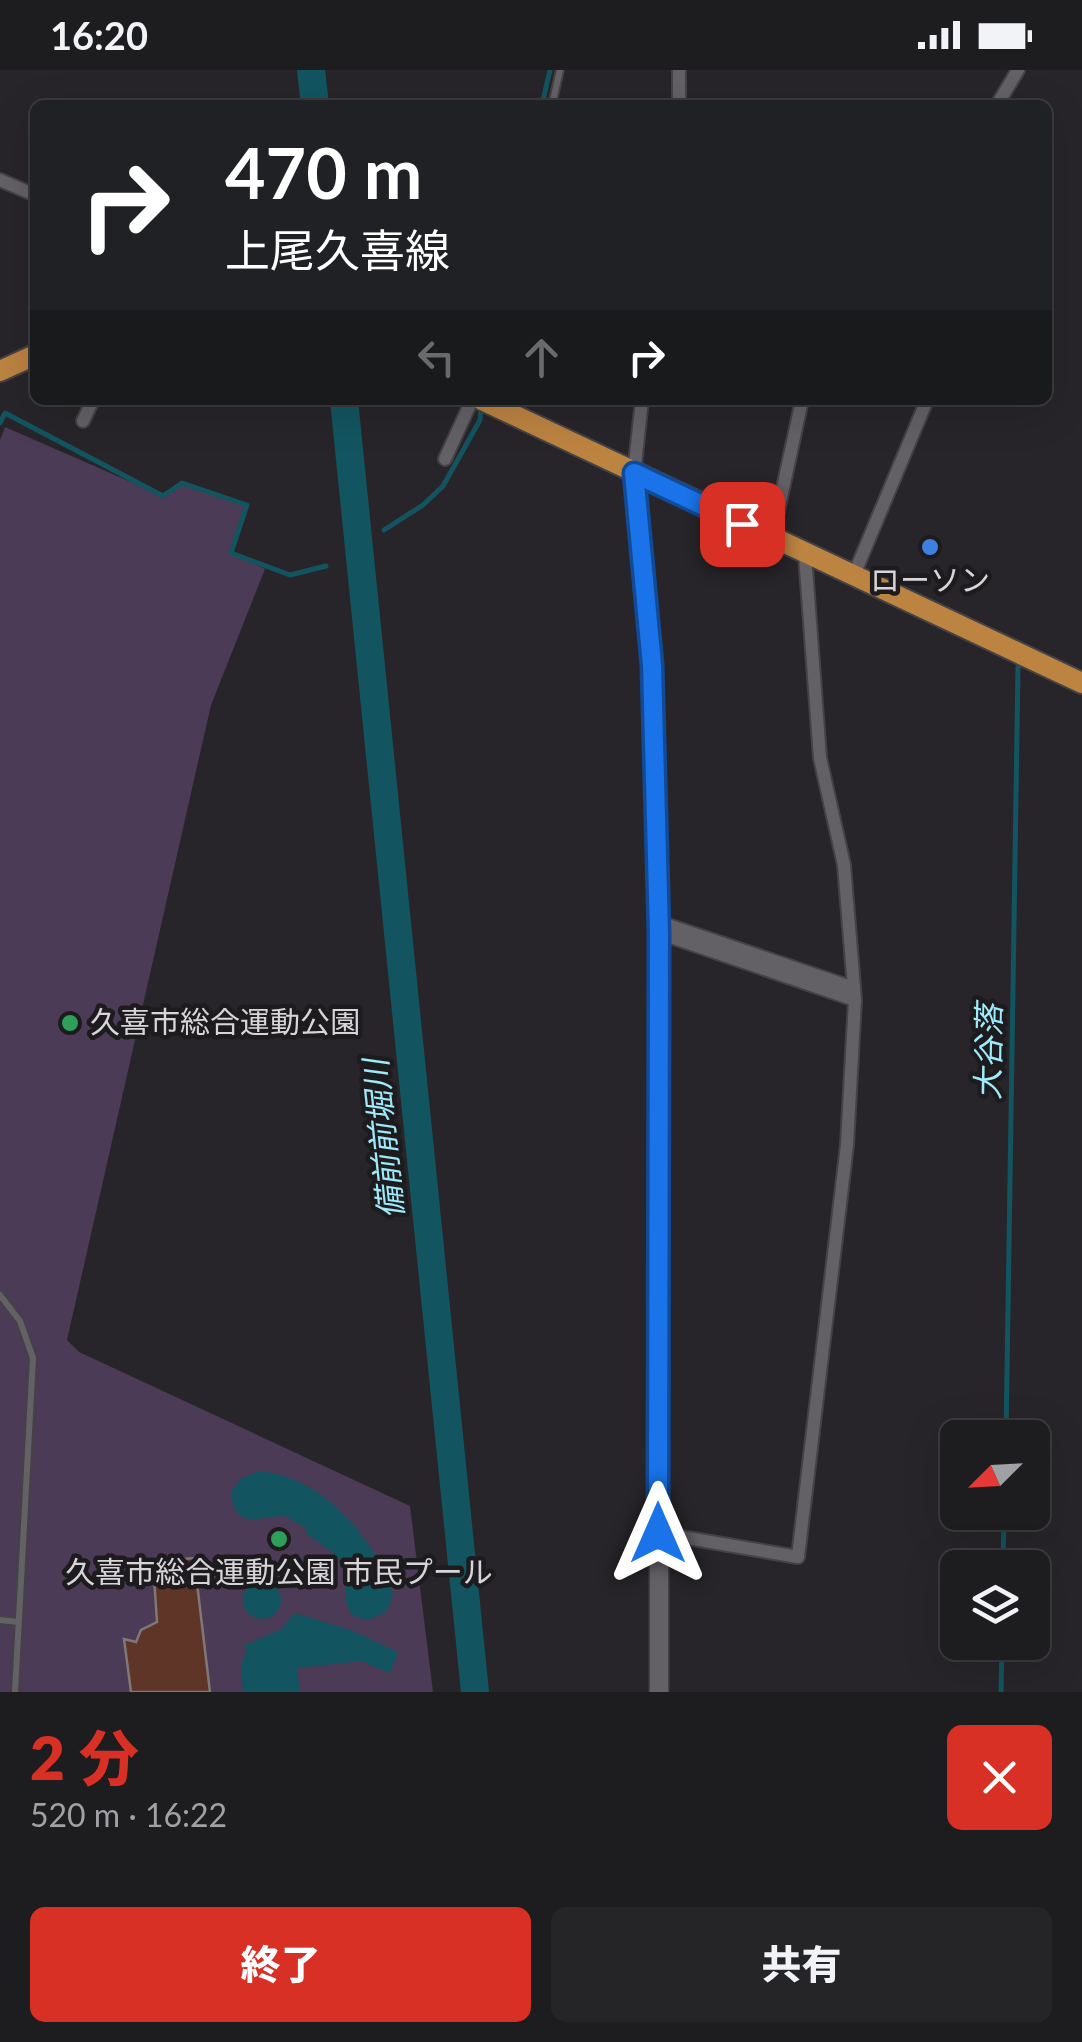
<!DOCTYPE html>
<html lang="ja">
<head>
<meta charset="utf-8">
<style>
  :root { --surface:#1d1c1f; --page:#252528; --text:#f1f3f6; --muted:#a0a1a4; --line:#3b3a3d; --accent:#d93025 }
  body { margin:0; font-family:Lato,"Noto Sans JP",sans-serif; background:var(--page); color:var(--text); height:100vh; display:flex; flex-direction:column; font-size:38px; white-space:nowrap }
  * { box-sizing:border-box; margin:0 }
  p { font-size:32px; color:var(--muted) }
  .icon { flex:none; width:55px; height:55px; fill:none; stroke:currentColor; stroke-width:2; stroke-linecap:round; stroke-linejoin:round }
  .map { position:relative; height:1622px; overflow:hidden }
  .side { display:flex; flex-direction:column; background:var(--surface); flex:1 }
  .side>* { flex:none }
  .guide { position:absolute; left:30px; top:30px; width:1022px; height:305px; border-radius:15px; box-shadow:0 10px 40px #0002,0 0 0 2px var(--line); background:#202124; color:#fff; overflow:hidden }
  .needle { width:65px; rotate:246deg }
  .controls { position:absolute; left:940px; top:1350px; display:grid; gap:20px }
  .controls a { display:grid; place-items:center; width:110px; height:110px; border-radius:15px; background:var(--surface); box-shadow:0 10px 40px #0002,0 0 0 2px var(--line); font-size:50px }
  .pin { position:absolute; display:grid; place-items:center; width:85px; height:85px; color:#fff; margin:-42px; border-radius:20px; box-shadow:0 5px 15px #0006 }
  .me { position:absolute; width:110px; margin:-55px; rotate:0deg; stroke-linejoin:round; filter:drop-shadow(0 0 8px #0008) }
  .turn { display:flex; align-items:center; gap:35px; height:210px; padding:0 30px; font-size:45px }
  .turn .icon { width:130px; height:130px; stroke-width:2.5 }
  .turn b { display:block; font-size:70px; line-height:85px }
  .lanes { display:flex; align-items:center; height:95px; padding:0 30px; background:#0003; justify-content:center; gap:50px; direction:ltr }
  .lanes .off { opacity:.35 }
  .round { display:grid; place-items:center; flex:none; width:105px; height:105px; border-radius:15px; background:var(--page) }
  .head { display:flex; align-items:center; justify-content:space-between; height:170px; padding:0 30px }
  h1 { font-size:60px; font-weight:800; line-height:75px; color:var(--accent) }
  .primary-button { display:flex; gap:20px; margin-top:auto; padding:20px 30px }
  .primary-button a { flex:1; height:115px; border-radius:15px; background:var(--accent); color:#fff; font-size:40px; font-weight:800; line-height:115px; text-align:center }
  .primary-button a+a { background:var(--page); color:var(--text) }
  .status { display:flex; justify-content:space-between; align-items:center; height:70px; padding:0 50px; background:var(--surface); direction:ltr }
  .status svg { height:28px; fill:currentColor }
  .map>svg:first-child { display:block }
  .green { fill:#4b3b56 }
  .water { fill:#125560 }
  .lines { fill:none; stroke-linecap:round; stroke-linejoin:round }
  .stream { stroke:#125560; stroke-width:5 }
  .river { stroke:#125560; stroke-width:28 }
  .building { fill:#5f3527; stroke:#7f7876; stroke-width:2.5 }
  .lane-casing { stroke:#444245; stroke-width:10 }
  .street-casing { stroke:#444245; stroke-width:16 }
  .secondary-casing { stroke:#444245; stroke-width:21 }
  .primary-casing { stroke:#444245; stroke-width:24 }
  .lane { stroke:#646166; stroke-width:6 }
  .street { stroke:#646166; stroke-width:12 }
  .secondary { stroke:#646166; stroke-width:18 }
  .primary { stroke:#bc8341; stroke-width:20 }
  .route-casing { stroke:#114b97; stroke-width:25 }
  .route { stroke:#1a73e8; stroke-width:18 }
  .shop-dot { fill:#3f7fe0; stroke:#1e1b1f; stroke-width:4 }
  .leisure-dot { fill:#2e9e5b; stroke:#1e1b1f; stroke-width:4 }
  .labels { text-anchor:middle; stroke-width:9; stroke-linejoin:round; paint-order:stroke }
  .poi-label { font-size:30px; fill:#d7d5d8; stroke:#1e1b1f }
  .water-label { font-size:32px; font-style:italic; fill:#9feaf8; stroke:#1e1b1f }
</style>
</head>
<body>
<div class="status"><b>16:20</b><svg viewBox="0 0 49 12"><path d="M0 12V9h3v3zM5 12V6h3v6zM10 12V3h3v9zM15 12V0h3v12zM26 1h20v11H26zM47 4h2v5h-2z"/></svg></div>
<div class="map">
<svg width="1082" height="1622" viewBox="0 0 1082 1622">
  <rect width="100%" height="100%" fill="#272529"/>
  <!-- green -->
  <path class="green" d="M5,357l158,69 19,-13 65,22 -15,48 33,16 -54,136 -144,635 12,12 331,154 23,186h-433v-1252z"/>
  <!-- water -->
  <path class="water" d="M259,1401c63,5 117,68 134,124l-7,17 -18,8 -15,-4c-16,-21 0,-33 -11,-53 -8,-13 -24,-20 -36,-30l1,-4 -22,-13c-25,0 -51,16 -54,-25l11,-13z
    M243 1530a19 19 0 1 1 38 0a19 19 0 1 1-38 0Z
    M295,1543l58,18 45,21 -8,21 -29,-12 -64,7 3,24h-57l-2,-27 6,-14 -4,-5 37,-16z"/>
  <g class="lines">
    <!-- stream -->
    <path class="stream" d="M542,35l8,-35
      M0,353l5,-10 158,83 19,-13 65,22 -16,48 59,22 36,-9
      M384,460l39,-25 20,-19 37,-66 1,-11
      M1006,1368l12,-771
      M1003,1498l1,-56
      M1001,1622l1,-50"/>
    <!-- river -->
    <path class="river" d="M311,0l4,35
      M344,330l131,1292"/>
  </g>
  <!-- building -->
  <path class="building" d="M194,1488l16,134h-79l-7,-53 12,3 5,-12 16,-8 -4,-60z"/>
  <g class="lines">
    <defs>
      <path id="lane" d="M552,35l8,-35
        M0,1225l20,26 13,37 -18,334
        M0,1550l18,2"/>
      <path id="street" d="M679,35v-35
        M997,35l21,-35
        M0,110l35,15
        M83,351l10,-21
        M445,389l27,-59
        M634,403l8,-73
        M772,469l30,-139
        M853,507l74,-177
        M659,852l195,66
        M659,863l196,67
        M658,1463l140,24 49,-412 8,-145 -11,-135 -24,-107 -15,-203"/>
      <path id="secondary" d="M634,403l18,192 7,268v759"/>
      <path id="primary" d="M0,301l35,-16
        M482,330l600,283"/>
    </defs>
    <!-- lane casing -->
    <use href="#lane" class="lane-casing"/>
    <!-- street casing -->
    <use href="#street" class="street-casing"/>
    <!-- secondary casing -->
    <use href="#secondary" class="secondary-casing"/>
    <!-- primary casing -->
    <use href="#primary" class="primary-casing"/>
    <!-- lane -->
    <use href="#lane" class="lane"/>
    <!-- street -->
    <use href="#street" class="street"/>
    <!-- secondary -->
    <use href="#secondary" class="secondary"/>
    <!-- primary -->
    <use href="#primary" class="primary"/>
  </g>
  <g class="lines">
    <defs>
      <path id="route" d="M658,1463l1,-600 -7,-268 -18,-192 108,51"/>
    </defs>
    <!-- route casing -->
    <use href="#route" class="route-casing"/>
    <!-- route -->
    <use href="#route" class="route"/>
  </g>
  <!-- markers -->
  <circle class="shop-dot" cx="930" cy="477" r="10"/>
  <g class="leisure-dot">
    <circle cx="70" cy="953" r="10"/>
    <circle cx="279" cy="1469" r="10"/>
  </g>
  <g class="labels">
    <!-- poi labels -->
    <g class="poi-label">
      <text x="930" y="521">ローソン</text>
      <text x="90" y="963" text-anchor="start">久喜市総合運動公園</text>
      <text x="279" y="1513">久喜市総合運動公園 市民プール</text>
    </g>
    <!-- water labels -->
    <g class="water-label">
      <text transform="translate(989 982) rotate(-89)" y="11">大谷落</text>
      <text transform="translate(384 1069) rotate(-96)" y="11">備前前堀川</text>
    </g>
  </g>
</svg>
<div class="controls">
<a><svg class="needle" viewBox="-14 -14 28 28"><path d="M0-13l5 13h-10z" fill="#e53935"/><path d="M0 13l5-13h-10z" fill="#a0a1a4"/></svg></a>
<a><svg class="icon" aria-label="layers" viewBox="0 0 24 24"><path d="M12 4l9 5-9 5-9-5zM3 14l9 5 9-5"/></svg></a>
</div>
<div class="pin" style="left:742px;top:454px;background:#d93025"><svg class="icon" aria-label="arrive" viewBox="0 0 24 24"><path d="M6 21V4h12l-3 4 3 4H6"/></svg></div>
<svg class="me" style="left:658px;top:1463px" viewBox="-20 -20 40 40"><path d="M0-17L14 15 0 8-14 15z" fill="#1a73e8" stroke="#fff" stroke-width="4"/></svg>
<div class="guide">
<div class="turn"><svg class="icon" aria-label="right" viewBox="0 0 24 24"><path d="M7 20v-9h11M14 6l5 5-5 5"/></svg><div><b>470 m</b>上尾久喜線</div></div>
<div class="lanes"><svg class="icon off" aria-label="left" viewBox="0 0 24 24"><path d="M17 20v-9H6M10 6l-5 5 5 5"/></svg><svg class="icon off" aria-label="ahead" viewBox="0 0 24 24"><path d="M12 20V5M6 11l6-6 6 6"/></svg><svg class="icon" aria-label="right" viewBox="0 0 24 24"><path d="M7 20v-9h11M14 6l5 5-5 5"/></svg></div>
</div>
</div>
<section class="side">
<div class="head"><div><h1>2 分</h1><p>520 m · 16:22</p></div><a class="round" style="background:#d93025;color:#fff"><svg class="icon" aria-label="close" viewBox="0 0 24 24"><path d="M6 6l12 12M18 6L6 18"/></svg></a></div>
<div class="primary-button"><a>終了</a><a>共有</a></div>
</section>
</body>
</html>
